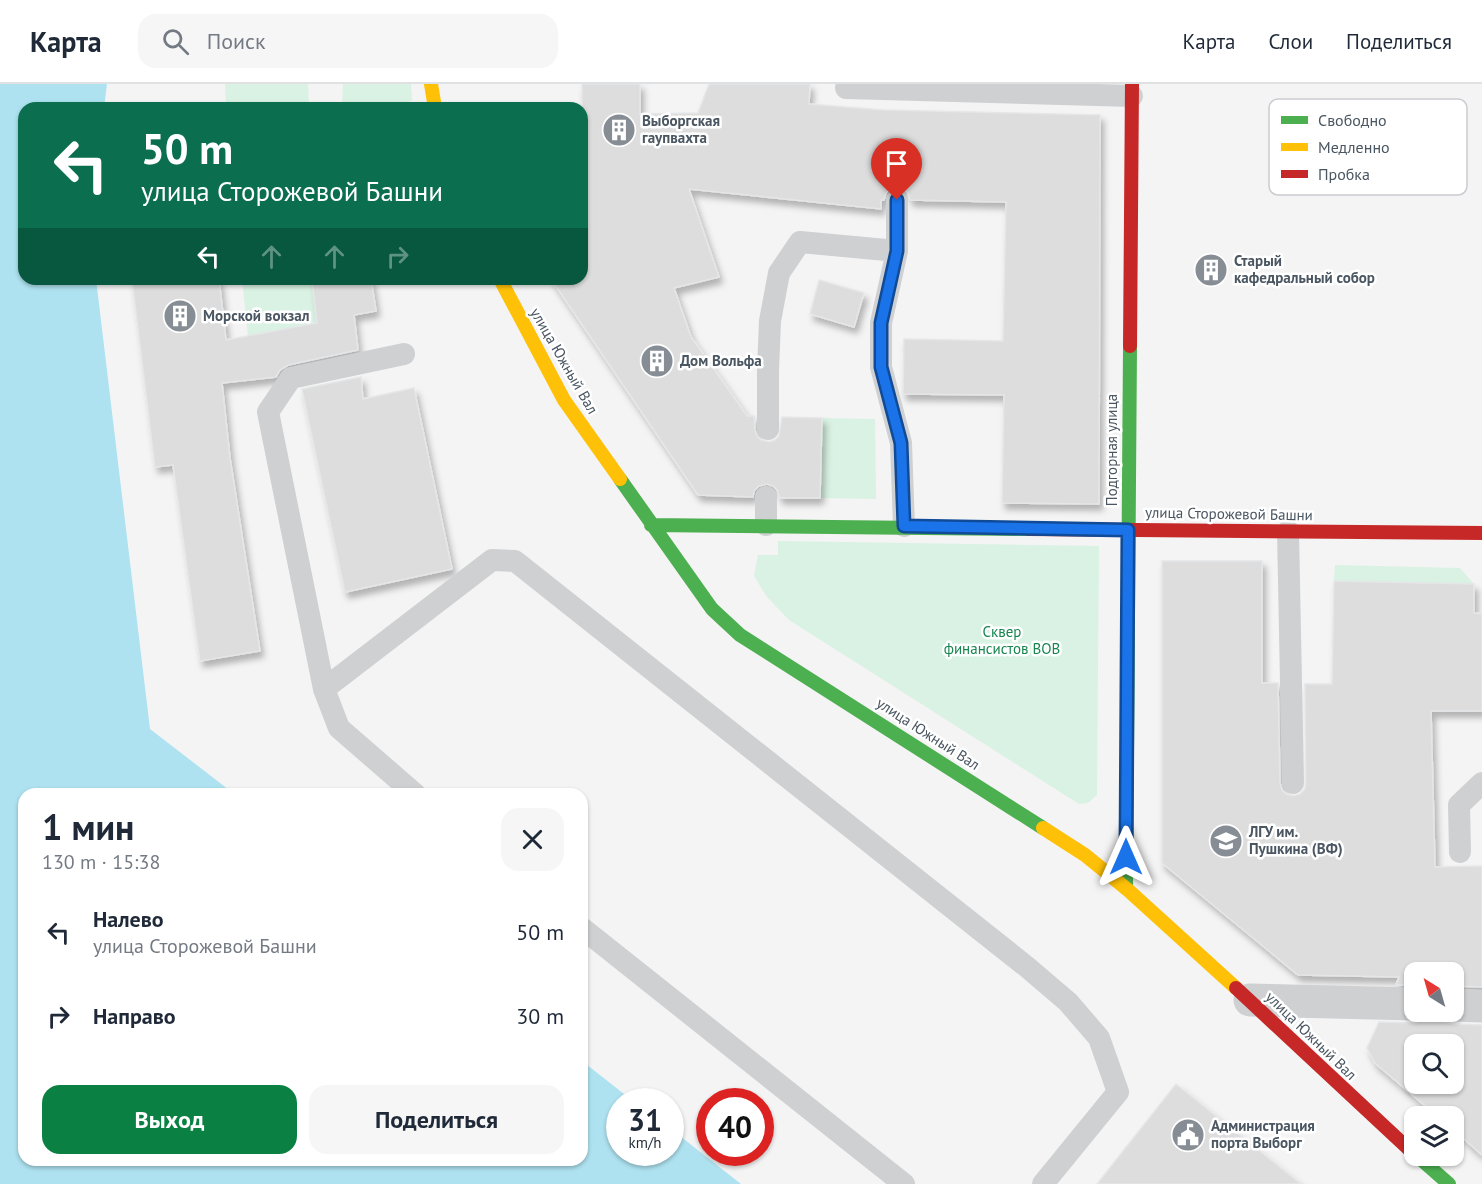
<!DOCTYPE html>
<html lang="ru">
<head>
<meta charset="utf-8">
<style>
  :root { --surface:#fff; --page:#f6f6f7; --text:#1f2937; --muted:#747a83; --line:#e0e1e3; --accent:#0b8043 }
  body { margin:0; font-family:"PT Sans",sans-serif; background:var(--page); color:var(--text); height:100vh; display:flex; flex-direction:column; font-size:22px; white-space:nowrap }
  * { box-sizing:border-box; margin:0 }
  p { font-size:20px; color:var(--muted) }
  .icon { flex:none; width:33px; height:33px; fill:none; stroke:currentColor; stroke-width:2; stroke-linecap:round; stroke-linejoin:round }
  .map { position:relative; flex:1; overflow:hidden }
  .panel { position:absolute; left:18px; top:704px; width:570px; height:378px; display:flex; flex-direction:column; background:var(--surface); border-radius:18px; box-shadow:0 2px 4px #0004 }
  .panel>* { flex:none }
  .hud { position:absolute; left:18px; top:18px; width:570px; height:183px; border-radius:18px; box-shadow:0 2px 4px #0004; background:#0b6e4f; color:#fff; overflow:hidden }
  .needle { width:39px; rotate:323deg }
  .buttons { position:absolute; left:1404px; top:878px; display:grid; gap:12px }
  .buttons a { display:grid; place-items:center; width:60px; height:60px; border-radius:12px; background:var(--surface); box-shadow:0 2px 4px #0004; font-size:30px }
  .speed { position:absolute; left:606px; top:1004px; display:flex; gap:12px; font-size:30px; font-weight:700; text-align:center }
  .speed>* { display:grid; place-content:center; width:78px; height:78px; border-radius:50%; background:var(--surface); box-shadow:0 2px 4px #0004; line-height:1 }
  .speed small { font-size:15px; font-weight:400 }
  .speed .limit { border:9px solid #d22; background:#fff; color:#111 }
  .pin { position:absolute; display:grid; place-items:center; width:51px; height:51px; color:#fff; margin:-62px -26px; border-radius:50% 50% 50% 0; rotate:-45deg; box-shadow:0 0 6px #0007 }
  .pin .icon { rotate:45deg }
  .me { position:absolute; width:66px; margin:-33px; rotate:0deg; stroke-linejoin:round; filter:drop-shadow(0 0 4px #0008) }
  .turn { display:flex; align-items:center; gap:21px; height:126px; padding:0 24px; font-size:27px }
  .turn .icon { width:78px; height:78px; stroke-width:2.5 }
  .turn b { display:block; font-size:42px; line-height:51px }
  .lanes { display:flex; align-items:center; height:57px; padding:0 24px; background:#0003; justify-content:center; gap:30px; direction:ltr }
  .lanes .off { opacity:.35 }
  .round { display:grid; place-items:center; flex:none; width:63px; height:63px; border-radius:18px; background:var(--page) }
  .headline { display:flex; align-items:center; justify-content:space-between; height:102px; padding:0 24px }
  h1 { font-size:36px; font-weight:800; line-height:45px }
  .cta { display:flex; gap:12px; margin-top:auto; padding:12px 24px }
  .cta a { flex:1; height:69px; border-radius:18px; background:var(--accent); color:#fff; font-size:24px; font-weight:800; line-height:69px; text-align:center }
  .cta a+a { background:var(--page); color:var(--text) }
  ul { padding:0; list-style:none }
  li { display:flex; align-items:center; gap:18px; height:84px; padding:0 24px }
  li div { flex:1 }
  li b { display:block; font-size:22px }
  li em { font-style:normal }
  header { display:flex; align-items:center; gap:36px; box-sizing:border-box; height:84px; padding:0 30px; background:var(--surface); border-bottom:2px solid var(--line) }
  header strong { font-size:28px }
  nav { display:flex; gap:33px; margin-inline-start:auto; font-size:21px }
  .search { width:420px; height:54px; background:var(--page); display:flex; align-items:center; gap:15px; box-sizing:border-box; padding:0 21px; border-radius:18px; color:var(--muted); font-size:22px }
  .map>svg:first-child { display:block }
  .green { fill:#d9f2e3 }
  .water { fill:#aee2f0 }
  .building { fill:#ddddde; stroke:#e5e6e7; stroke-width:1.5; fill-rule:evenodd; filter:url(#shadow) }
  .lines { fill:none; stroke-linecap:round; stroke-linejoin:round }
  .lane { stroke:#ced0d2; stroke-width:22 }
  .street { stroke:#ced0d2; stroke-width:33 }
  .fast { stroke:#4caf50; stroke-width:14 }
  .slow { stroke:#ffc107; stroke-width:14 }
  .jam { stroke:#c62828; stroke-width:14 }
  .route-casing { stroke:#114b97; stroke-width:15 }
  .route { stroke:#1a73e8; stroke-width:10 }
  .labels { text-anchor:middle; stroke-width:5; stroke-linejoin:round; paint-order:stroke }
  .poi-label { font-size:15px; font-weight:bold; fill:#4a5661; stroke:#fff; text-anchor:start }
  .street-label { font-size:15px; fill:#4a5661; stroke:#fff }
  .park-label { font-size:15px; fill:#17864f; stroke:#fff }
  .key { fill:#fff; stroke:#c9ccd0; stroke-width:1.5 }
  .key-label { font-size:16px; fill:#4a5661 }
</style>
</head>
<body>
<header>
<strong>Карта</strong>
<div class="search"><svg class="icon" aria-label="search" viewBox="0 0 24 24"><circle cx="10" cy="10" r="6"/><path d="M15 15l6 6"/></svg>Поиск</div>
<nav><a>Карта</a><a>Слои</a><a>Поделиться</a></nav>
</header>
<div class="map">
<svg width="1482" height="1100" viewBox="0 0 1482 1100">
  <defs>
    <filter id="shadow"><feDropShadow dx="3.5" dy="6" stdDeviation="3" flood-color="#0004"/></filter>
  </defs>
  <rect width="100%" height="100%" fill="#f4f4f4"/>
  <!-- green -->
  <path class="green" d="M225,0h83l1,24h-83z
    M343,0h68l1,16 -13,8h-57z
    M242,195h70l5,44 -69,13z
    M822,334l53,1 1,80 -56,-1z
    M778,457l321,5 -2,249 -9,8 -9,1 -290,-184 -22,-23 -13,-21 4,-21h20z
    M1335,481l125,3 14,16 -140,-3z"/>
  <!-- water -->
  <path class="water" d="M0,0h107l-3,24h-80v171h72l54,450 83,64 -209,1v366h558v-99l51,40h-13v51h50l1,-23 70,55h-741z"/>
  <!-- building -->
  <path class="building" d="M582,0h58v30l58,-1 11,-29h101l-1,20 74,6 217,5 -1,389 -97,-1 2,-108 -101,-1 1,-55 99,2 3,-139 -96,-2 -2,-7 -5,-5 -5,-1 -7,1 -5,5 -2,7h-3v9l-192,-20 30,88 -45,11 17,49 56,79h7l1,14 2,6 4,4 8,2 6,-2 4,-4 3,-19 40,1 -2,80h-40l-3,-8 -4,-4 -6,-2 -8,2 -5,5 -1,6 -55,-2 -147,-216h31z
    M132,195h87l7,61 91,-17 -5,-44h59l5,32 -22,4 4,35 -70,15 -8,5 -4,7 -54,6 8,75 30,193 -60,10 -27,-196 -18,2z
    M819,196l45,13 -10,34 -44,-13z
    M361,293l2,22 51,-11 38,181 -107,23 -43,-203z
    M1162,477h100v122h16l2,100 2,7 4,4 7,2 7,-2 5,-5 1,-6 -1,-99h27l2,-103 140,3v29l8,1v97h-51l4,156 47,-1v121l-28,-1v-14h-40v13h-18l3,-8 -101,-2 -136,-112z
    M1431,927h6l7,10 9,3 29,1v130l-28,-25v-14h-17l-62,-53 -8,-15 12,-26 35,1 9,-3zM1414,960h40v39h-40z
    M1176,1000l125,100h-204z"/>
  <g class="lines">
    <!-- lane -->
    <path class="lane" d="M846,4l286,8
      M897,116v51l-16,72v44l20,76 3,83
      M404,270l-113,24 -23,34 56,277 15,39 76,66
      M768,345v-58l2,-50 9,-48 21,-31 97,9
      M766,413v28
      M1288,447l5,252
      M324,605l168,-129 23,1 512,406 41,35 31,36 19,54 -75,92
      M1460,768l-1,-47 23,-22
      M582,844l322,256"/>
    <!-- street -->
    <path class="street" d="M1250,916l164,4
      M1454,921l28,1"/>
    <!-- fast -->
    <path class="fast" d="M620,395l92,130 28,26 303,193
      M651,441l378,4
      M1126,804l4,-542
      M1416,1071l33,29"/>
    <!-- slow -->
    <path class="slow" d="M431,0l4,24
      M500,195l64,121 56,79
      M1043,744l42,27 43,35 108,98"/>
    <!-- jam -->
    <path class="jam" d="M1130,262l2,-262
      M1029,445l453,4
      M1236,904l178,166"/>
  </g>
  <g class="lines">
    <defs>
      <path id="route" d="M897,116v51l-16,72v44l20,76 3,83 224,4 -2,327"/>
    </defs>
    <!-- route casing -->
    <use href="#route" class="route-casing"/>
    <!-- route -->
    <use href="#route" class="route"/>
  </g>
  <!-- icons -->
  <defs>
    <symbol id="building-disc" viewBox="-11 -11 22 22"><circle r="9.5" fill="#868d94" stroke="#fff"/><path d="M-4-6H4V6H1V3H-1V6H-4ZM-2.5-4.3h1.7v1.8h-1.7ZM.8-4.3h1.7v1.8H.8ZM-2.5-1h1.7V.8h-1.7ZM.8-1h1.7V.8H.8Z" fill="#fff"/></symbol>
    <symbol id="university-disc" viewBox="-11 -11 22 22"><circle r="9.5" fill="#868d94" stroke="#fff"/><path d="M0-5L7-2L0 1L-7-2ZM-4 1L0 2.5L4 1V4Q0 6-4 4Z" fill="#fff"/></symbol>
    <symbol id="civic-disc" viewBox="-11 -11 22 22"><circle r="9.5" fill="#868d94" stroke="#fff"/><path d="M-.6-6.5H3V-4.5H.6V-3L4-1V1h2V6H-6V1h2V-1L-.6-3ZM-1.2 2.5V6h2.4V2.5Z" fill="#fff"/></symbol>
  </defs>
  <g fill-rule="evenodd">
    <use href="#building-disc" x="600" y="27" width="38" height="38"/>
    <use href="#building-disc" x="1192" y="167" width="38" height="38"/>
    <use href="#building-disc" x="161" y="213" width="38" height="38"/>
    <use href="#building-disc" x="638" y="258" width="38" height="38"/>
    <use href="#university-disc" x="1207" y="738" width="38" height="38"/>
    <use href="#civic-disc" x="1169" y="1032" width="38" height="38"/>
  </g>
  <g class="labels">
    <!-- poi labels -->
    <g class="poi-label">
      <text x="642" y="42">Выборгская<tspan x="642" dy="17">гаупвахта</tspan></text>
      <text x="1234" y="182">Старый<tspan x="1234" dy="17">кафедральный собор</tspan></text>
      <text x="203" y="237">Морской вокзал</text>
      <text x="680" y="282">Дом Вольфа</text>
      <text x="1249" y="753">ЛГУ им.<tspan x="1249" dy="17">Пушкина (ВФ)</tspan></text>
      <text x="1211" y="1047">Администрация<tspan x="1211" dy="17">порта Выборг</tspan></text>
    </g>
    <!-- street labels -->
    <g class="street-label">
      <text transform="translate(564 277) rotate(60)" y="5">улица Южный Вал</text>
      <text transform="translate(1112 366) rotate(-90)" y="5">Подгорная улица</text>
      <text transform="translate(1229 430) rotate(1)" y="5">улица Сторожевой Башни</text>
      <text transform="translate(928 650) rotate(33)" y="5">улица Южный Вал</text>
      <text transform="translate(1311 952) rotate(44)" y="5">улица Южный Вал</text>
    </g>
    <!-- park labels -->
    <g class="park-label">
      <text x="1002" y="553">Сквер<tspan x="1002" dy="17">финансистов ВОВ</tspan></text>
    </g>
  </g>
  <!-- legend -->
  <rect x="1269" y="15" width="198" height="96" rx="9" class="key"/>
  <rect x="1281" y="32" width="27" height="8" fill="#4caf50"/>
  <rect x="1281" y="59" width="27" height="8" fill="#ffc107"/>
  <rect x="1281" y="86" width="27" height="8" fill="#c62828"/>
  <g class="key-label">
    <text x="1318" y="42">Свободно</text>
    <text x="1318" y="69">Медленно</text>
    <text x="1318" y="96">Пробка</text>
  </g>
</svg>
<div class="buttons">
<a><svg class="needle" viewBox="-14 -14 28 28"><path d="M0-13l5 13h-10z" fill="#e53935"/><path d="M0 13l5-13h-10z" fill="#747a83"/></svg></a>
<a><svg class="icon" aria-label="search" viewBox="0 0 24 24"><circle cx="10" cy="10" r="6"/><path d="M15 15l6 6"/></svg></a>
<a><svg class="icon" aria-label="layers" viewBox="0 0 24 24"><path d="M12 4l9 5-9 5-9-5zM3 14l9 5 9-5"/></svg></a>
</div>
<div class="speed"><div>31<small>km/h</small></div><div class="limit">40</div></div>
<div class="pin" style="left:897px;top:116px;background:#d93025"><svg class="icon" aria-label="arrive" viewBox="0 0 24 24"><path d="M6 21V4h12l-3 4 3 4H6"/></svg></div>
<svg class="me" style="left:1126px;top:773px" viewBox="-20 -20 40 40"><path d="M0-17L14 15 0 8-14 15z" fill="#1a73e8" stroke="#fff" stroke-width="4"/></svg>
<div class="hud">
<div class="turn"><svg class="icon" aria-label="left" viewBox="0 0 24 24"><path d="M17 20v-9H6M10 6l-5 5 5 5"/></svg><div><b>50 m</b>улица Сторожевой Башни</div></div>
<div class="lanes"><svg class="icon" aria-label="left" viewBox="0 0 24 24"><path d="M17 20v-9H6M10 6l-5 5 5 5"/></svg><svg class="icon off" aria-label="ahead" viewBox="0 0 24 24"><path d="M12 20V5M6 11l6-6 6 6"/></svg><svg class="icon off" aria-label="ahead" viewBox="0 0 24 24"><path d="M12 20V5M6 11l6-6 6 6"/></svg><svg class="icon off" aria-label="right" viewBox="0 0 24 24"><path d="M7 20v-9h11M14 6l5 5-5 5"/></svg></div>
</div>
<section class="panel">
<div class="headline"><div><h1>1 мин</h1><p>130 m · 15:38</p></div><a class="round"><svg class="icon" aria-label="close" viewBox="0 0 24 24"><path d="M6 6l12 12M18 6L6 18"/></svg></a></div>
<ul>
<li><svg class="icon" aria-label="left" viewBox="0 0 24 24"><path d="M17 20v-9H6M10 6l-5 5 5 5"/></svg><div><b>Налево</b><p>улица Сторожевой Башни</p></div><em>50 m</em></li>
<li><svg class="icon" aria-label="right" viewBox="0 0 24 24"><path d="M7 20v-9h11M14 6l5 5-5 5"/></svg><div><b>Направо</b></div><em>30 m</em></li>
</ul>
<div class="cta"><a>Выход</a><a>Поделиться</a></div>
</section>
</div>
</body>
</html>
